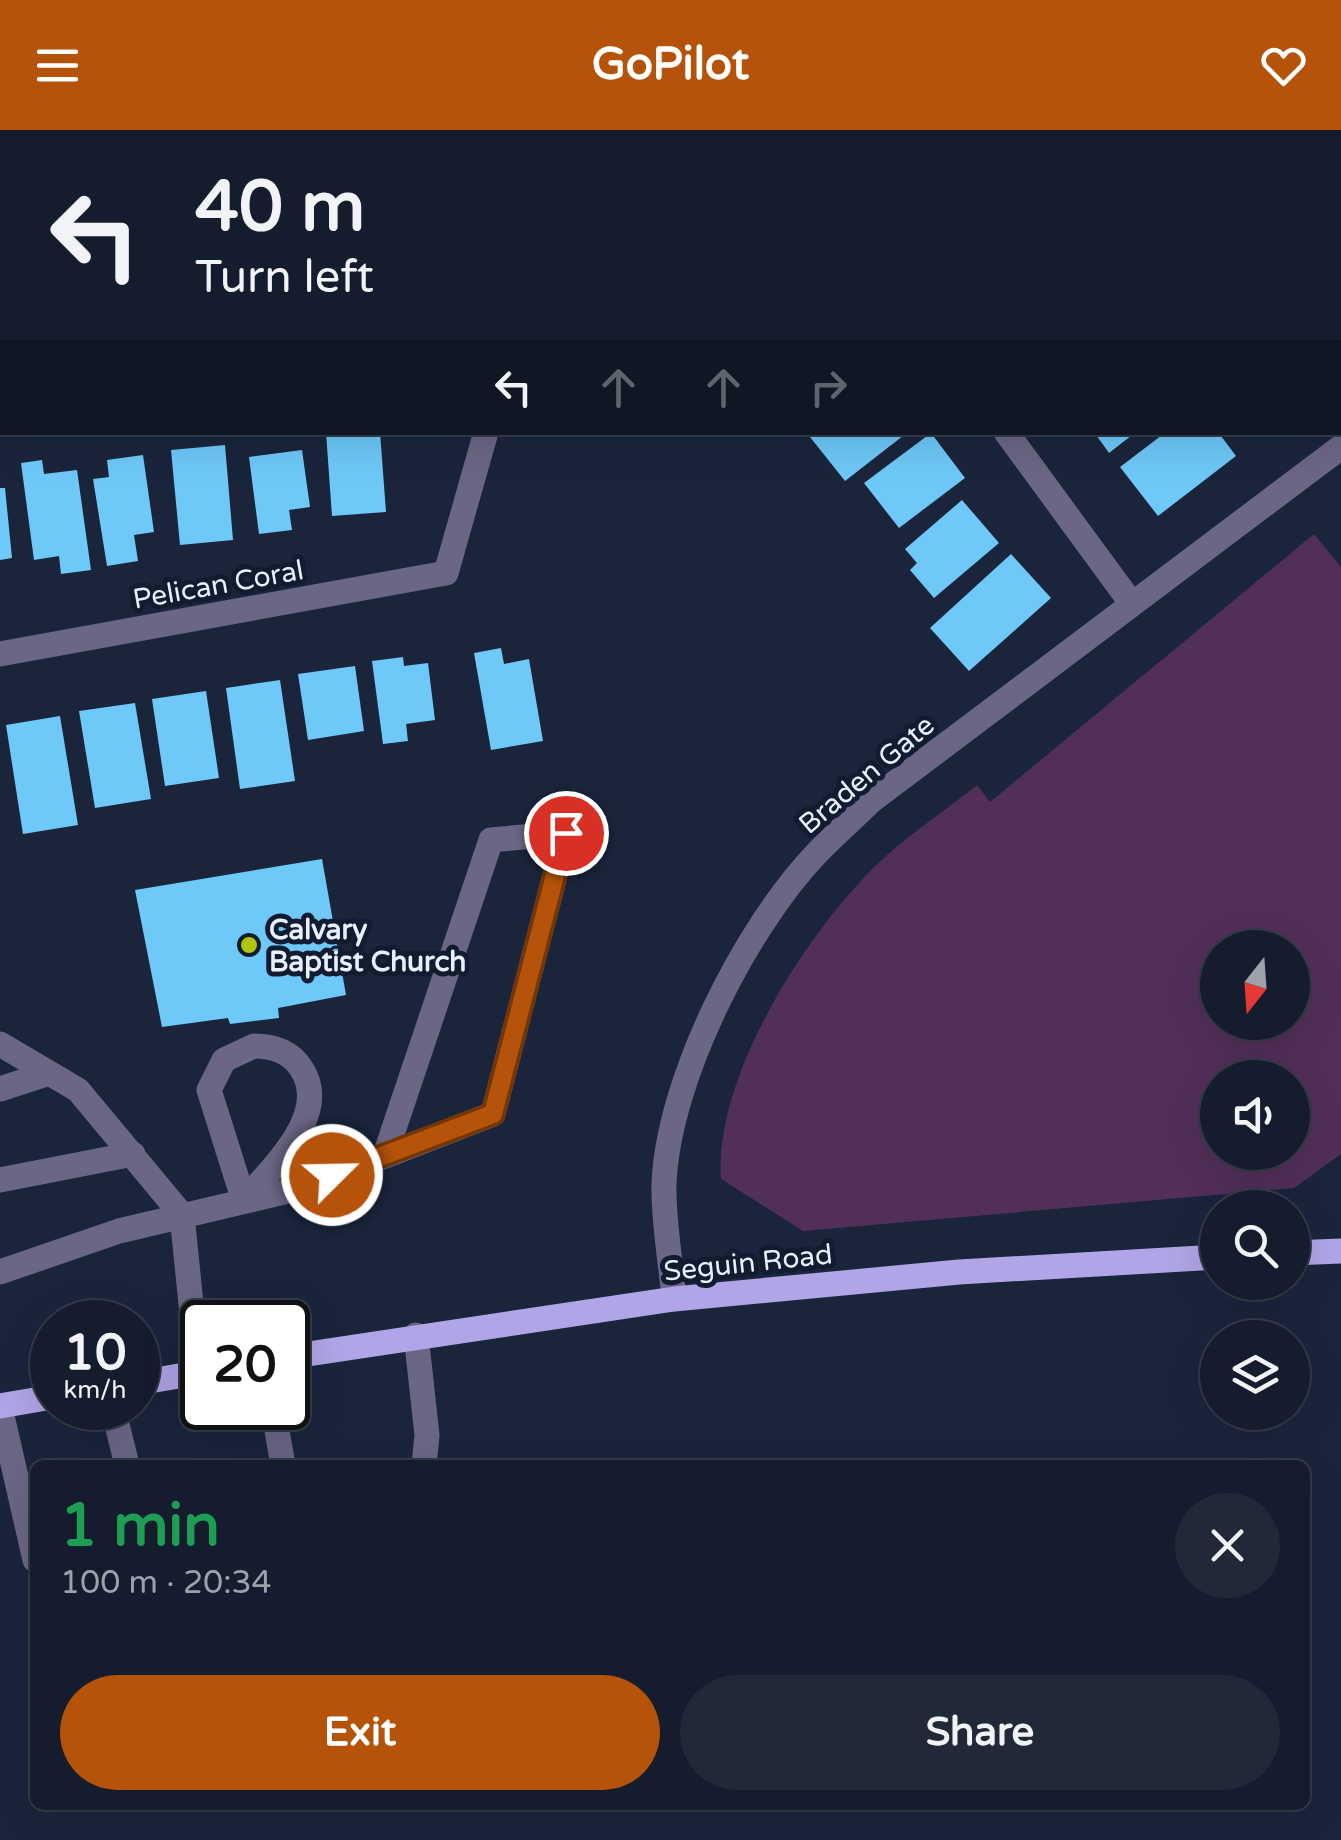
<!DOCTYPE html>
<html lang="en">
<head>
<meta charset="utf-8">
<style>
  :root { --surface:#141c2d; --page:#212939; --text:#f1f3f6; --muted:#9da1aa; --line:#333a49; --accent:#b45309 }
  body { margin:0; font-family:"Varela Round",sans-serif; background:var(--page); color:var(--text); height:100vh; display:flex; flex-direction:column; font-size:38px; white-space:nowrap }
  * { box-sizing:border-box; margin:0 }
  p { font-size:32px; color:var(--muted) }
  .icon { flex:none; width:55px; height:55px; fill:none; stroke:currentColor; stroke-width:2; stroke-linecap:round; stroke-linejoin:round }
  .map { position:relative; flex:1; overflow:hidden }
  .side { position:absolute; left:30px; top:1330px; width:1280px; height:350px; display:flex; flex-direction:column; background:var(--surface); border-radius:15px; box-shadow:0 10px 40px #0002,0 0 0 2px var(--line) }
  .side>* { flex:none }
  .hud { position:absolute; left:0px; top:0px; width:1342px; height:305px; box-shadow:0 10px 40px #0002,0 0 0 2px var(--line); background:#141c2d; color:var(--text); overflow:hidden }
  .needle { width:65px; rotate:197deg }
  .fabs { position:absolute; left:1200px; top:800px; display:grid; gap:20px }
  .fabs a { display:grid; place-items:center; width:110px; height:110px; border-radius:50%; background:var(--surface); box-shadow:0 10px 40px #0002,0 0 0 2px var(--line); font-size:50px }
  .speed { position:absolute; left:30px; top:1170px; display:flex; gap:20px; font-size:50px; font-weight:700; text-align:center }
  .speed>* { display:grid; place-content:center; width:130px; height:130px; border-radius:50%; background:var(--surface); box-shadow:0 10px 40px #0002,0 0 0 2px var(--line); line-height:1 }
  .speed small { font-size:25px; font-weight:400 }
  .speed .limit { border:5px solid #111; border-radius:15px; background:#fff; color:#111 }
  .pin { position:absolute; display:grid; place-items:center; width:85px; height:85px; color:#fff; margin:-42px; border:5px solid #fff; border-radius:50%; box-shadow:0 2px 10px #0007 }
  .me { position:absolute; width:110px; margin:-55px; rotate:67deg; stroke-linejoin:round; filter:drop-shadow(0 0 8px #0008) }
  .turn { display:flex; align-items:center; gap:35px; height:210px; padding:0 30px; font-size:45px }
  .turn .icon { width:130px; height:130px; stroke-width:2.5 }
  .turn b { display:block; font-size:70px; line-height:85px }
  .lanes { display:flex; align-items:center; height:95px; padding:0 30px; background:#0003; justify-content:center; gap:50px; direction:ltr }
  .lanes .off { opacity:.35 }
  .round { display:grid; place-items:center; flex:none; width:105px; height:105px; border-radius:52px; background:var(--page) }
  .overview { display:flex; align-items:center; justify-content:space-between; height:170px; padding:0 30px }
  h1 { font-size:60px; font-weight:700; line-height:75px; color:#1e9e55 }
  .button { display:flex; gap:20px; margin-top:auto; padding:20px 30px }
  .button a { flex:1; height:115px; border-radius:60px; background:var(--accent); color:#fff; font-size:40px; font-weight:700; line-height:115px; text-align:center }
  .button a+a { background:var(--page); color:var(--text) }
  header { display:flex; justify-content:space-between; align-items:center; height:130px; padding:0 30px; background:var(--accent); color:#fff; font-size:45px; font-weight:700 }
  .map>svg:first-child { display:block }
  .green { fill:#522f59; fill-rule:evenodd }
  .building { fill:#6ec8f8 }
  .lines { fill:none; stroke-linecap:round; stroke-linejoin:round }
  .minor { stroke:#6b6685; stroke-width:25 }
  .major { stroke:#b1a5e7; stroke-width:25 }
  .route-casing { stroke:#753606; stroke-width:25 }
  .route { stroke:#b45309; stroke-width:18 }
  .poi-dot { fill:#aec509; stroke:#111c31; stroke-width:4 }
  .labels { text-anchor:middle; stroke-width:10; stroke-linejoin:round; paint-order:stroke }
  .street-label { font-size:28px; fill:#e9f0fd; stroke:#111c31 }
  .poi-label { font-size:28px; font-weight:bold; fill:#e9f0fd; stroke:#111c31; text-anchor:start }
</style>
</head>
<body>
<header><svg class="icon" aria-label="menu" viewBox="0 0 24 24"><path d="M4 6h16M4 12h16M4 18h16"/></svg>GoPilot<svg class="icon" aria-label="heart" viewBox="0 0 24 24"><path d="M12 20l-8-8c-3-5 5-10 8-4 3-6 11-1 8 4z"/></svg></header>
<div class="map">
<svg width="1341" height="1710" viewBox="0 0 1341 1710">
  <rect width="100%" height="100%" fill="#1a253c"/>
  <!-- green -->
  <path class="green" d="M1314,404l27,33v587l-47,34 -491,43 -82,-52c-8,-103 90,-255 165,-323 28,-25 61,-47 91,-71l13,17zM1218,818h74v74h-74zM1218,948h74v74h-74z"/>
  <!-- building -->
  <path class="building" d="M326,302h54l6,80 -54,4z
    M816,302h92l-63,49 -35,-44z
    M1094,302h42l-27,21z
    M1166,302h52l18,24 -78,60 -38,-49z
    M931,303l34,45 -66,50 -35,-45z
    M225,315l8,95 -53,5 -9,-95z
    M302,320l8,57 -21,3 3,20 -33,4 -10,-77z
    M143,325l11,77 -20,3 4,26 -31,5 -14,-87 16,-2 -2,-17z
    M42,330l2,14 33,-4 14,100 -30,4 -2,-18 -25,4 -13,-97z
    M0,358h5l7,70 -12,2z
    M962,370l37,43 -65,55 -24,-28 7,-7 -12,-14z
    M1011,424l40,44 -82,73 -39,-43z
    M501,518l3,16 25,-5 14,82 -52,9 -17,-97z
    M403,527l1,9 24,-3 7,57 -29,4 2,17 -25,3 -11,-83z
    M355,536l9,65 -56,9 -10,-66z
    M280,550l15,101 -55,8 -14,-101z
    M206,561l13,87 -54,8 -13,-87z
    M135,573l16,96 -56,9 -16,-97z
    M60,586l18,109 -55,9 -17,-109z
    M322,729l24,136 -68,13 1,10 -49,6 -2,-6 -66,9 -27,-137z"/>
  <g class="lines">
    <!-- minor -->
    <path class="minor" d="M1278,0l2,2
      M563,2v-2
      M1340,81l1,1
      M1006,302l126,172
      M0,524l446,-81 40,-141
      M0,914l78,46 104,125 16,158
      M254,916c19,0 36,5 47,22 31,46 -29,99 -57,133l-35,-111 15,-30z
      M0,959l49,-16
      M0,1050l133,-26
      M0,1142l119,-41 186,-44 188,-73 73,-281 -75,7 -105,312
      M674,1169c-3,-37 -11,-78 -10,-115 4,-104 81,-255 152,-330 17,-18 37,-35 55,-53l470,-354
      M416,1205l11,100 -3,30
      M0,1277l35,153
      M113,1278l14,57
      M273,1278l10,57"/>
    <!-- major -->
    <path class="major" d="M1292,1123l49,-2
      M288,1227l386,-58 285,-27 259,-15
      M138,1253l64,-11
      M0,1276l52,-9"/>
  </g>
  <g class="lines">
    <defs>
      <path id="route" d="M332,1045l161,-61 73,-281"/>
    </defs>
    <!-- route casing -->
    <use href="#route" class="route-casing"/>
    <!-- route -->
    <use href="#route" class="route"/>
  </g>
  <!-- markers -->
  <circle class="poi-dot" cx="249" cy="815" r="10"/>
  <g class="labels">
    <!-- street labels -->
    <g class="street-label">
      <text transform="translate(218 454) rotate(-10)" y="10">Pelican Coral</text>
      <text transform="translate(866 644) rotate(-40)" y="10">Braden Gate</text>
      <text transform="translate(748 1132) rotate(-6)" y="10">Seguin Road</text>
    </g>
    <!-- poi labels -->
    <g class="poi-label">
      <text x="269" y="809">Calvary<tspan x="269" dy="32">Baptist Church</tspan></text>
    </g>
  </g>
</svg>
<div class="fabs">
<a><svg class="needle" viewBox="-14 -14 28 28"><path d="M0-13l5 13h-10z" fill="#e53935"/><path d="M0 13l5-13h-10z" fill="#9da1aa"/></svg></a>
<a><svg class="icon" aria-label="sound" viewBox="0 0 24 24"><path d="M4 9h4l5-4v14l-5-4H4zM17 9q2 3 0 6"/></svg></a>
<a><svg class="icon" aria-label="search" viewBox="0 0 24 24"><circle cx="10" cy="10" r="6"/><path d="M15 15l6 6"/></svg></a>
<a><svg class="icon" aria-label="layers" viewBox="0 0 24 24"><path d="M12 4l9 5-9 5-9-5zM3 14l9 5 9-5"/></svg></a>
</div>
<div class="speed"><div>10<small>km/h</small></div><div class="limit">20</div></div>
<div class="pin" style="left:566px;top:703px;background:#d93025"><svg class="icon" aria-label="arrive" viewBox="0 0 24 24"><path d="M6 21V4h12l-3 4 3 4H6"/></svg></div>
<svg class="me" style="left:332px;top:1045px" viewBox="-20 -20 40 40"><circle r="17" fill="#b45309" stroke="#fff" stroke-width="3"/><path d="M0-11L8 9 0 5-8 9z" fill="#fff"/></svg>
<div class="hud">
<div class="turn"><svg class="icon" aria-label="left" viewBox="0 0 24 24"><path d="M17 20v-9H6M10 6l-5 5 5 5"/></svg><div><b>40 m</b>Turn left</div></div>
<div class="lanes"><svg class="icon" aria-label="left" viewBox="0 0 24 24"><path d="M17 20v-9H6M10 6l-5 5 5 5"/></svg><svg class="icon off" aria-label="ahead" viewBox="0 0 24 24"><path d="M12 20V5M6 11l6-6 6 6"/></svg><svg class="icon off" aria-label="ahead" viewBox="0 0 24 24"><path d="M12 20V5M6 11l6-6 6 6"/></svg><svg class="icon off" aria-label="right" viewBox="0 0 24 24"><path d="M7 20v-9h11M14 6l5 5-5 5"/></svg></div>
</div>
<section class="side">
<div class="overview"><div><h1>1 min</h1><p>100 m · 20:34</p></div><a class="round"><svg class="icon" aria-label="close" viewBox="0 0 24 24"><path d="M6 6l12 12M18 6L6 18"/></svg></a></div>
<div class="button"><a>Exit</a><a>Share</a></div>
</section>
</div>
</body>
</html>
